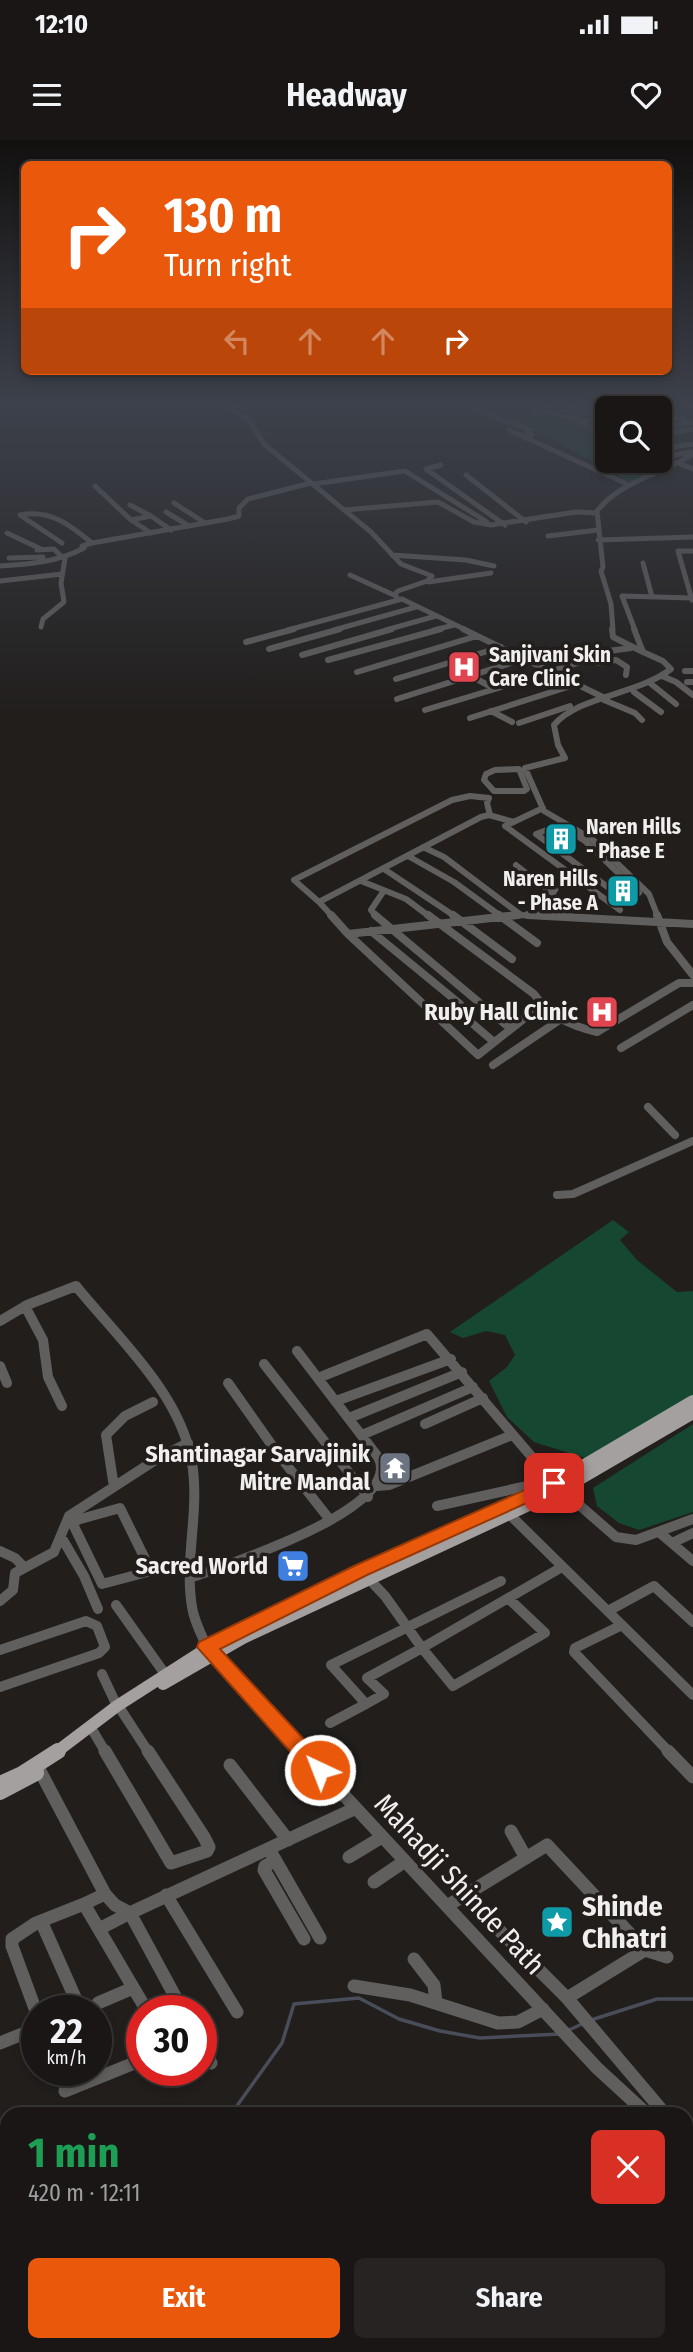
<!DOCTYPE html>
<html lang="en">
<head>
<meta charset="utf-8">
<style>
  :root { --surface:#191615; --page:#262322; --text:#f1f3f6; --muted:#9f9fa0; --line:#373534; --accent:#ea580c }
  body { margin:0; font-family:"Fira Sans Condensed",sans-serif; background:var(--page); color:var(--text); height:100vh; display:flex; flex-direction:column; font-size:26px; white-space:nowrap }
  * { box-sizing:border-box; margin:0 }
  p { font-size:23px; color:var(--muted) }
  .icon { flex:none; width:38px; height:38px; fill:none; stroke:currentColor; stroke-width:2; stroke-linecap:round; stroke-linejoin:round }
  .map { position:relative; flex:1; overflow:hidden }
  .sheet { position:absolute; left:0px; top:1967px; width:693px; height:245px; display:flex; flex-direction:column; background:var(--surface); border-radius:21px 21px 0 0; box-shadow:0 4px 10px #0003,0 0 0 2px var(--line) }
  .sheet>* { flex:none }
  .guide { position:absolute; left:21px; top:21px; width:651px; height:214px; border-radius:10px; box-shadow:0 4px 10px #0003,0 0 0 2px var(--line); background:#ea580c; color:#fff; overflow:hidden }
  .fabs { position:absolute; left:595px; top:256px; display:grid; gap:14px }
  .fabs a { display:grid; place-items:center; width:77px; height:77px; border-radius:10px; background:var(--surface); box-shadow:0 4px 10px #0003,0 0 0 2px var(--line); font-size:35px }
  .speed { position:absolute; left:21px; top:1855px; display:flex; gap:14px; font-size:35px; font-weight:700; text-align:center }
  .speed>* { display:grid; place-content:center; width:91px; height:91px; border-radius:50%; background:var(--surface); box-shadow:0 4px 10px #0003,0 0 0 2px var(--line); line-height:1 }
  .speed small { font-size:18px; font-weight:400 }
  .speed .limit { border:10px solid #d22; background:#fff; color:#111 }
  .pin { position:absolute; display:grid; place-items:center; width:60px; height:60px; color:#fff; margin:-30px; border-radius:14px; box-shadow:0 4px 10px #0006 }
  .me { position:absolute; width:77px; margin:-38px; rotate:317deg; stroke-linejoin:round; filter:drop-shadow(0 0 5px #0008) }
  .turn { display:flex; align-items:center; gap:24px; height:147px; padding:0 28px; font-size:32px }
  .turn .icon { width:91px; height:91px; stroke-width:2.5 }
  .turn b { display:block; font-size:49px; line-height:60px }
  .lanes { display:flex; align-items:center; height:66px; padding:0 28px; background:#0003; justify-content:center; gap:35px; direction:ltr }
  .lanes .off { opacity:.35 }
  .round { display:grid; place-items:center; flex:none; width:74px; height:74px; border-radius:10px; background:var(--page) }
  .headline { display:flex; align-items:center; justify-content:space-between; height:119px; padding:0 28px }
  h1 { font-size:42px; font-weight:700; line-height:52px; color:#1e9e55 }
  .button { display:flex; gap:14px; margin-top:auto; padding:14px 28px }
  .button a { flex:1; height:80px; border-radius:10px; background:var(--accent); color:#fff; font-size:28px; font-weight:700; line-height:80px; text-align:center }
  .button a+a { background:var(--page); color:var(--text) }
  .status { display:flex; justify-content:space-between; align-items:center; height:49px; padding:0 35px; background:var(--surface); direction:ltr }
  .status svg { height:19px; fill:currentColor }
  header { display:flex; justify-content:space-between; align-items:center; height:91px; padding:0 28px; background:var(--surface); font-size:32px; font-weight:700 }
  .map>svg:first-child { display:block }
  .green { fill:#164731 }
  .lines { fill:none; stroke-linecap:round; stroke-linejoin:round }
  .stream { stroke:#484d59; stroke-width:3.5 }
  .minor-far4 { stroke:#615f5e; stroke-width:5 }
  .minor-far3 { stroke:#615f5e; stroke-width:6 }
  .minor-far2 { stroke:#615f5e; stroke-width:8 }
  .minor-far1 { stroke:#615f5e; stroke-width:10 }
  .minor { stroke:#615f5e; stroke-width:13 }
  .major-far1 { stroke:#a4a09f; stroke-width:12 }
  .major { stroke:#a4a09f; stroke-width:16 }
  .route { fill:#ea580c; stroke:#983908; stroke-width:2 }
  .labels { text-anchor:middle; stroke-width:7; stroke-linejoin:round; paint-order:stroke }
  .far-poi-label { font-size:21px; font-weight:bold; fill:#f1efed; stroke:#211e1c; text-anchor:start }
  .poi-label { font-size:24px; font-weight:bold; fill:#f1efed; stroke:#211e1c; text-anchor:end }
  .near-street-label { font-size:28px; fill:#f1efed; stroke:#211e1c }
  .near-poi-label { font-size:28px; font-weight:bold; fill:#f1efed; stroke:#211e1c; text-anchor:start }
</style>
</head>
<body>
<div class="status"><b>12:10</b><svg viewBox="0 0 49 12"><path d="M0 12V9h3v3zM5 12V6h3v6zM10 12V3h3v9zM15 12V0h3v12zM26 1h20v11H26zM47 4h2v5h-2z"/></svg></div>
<header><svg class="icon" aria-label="menu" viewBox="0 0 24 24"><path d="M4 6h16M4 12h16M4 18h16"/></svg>Headway<svg class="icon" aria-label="heart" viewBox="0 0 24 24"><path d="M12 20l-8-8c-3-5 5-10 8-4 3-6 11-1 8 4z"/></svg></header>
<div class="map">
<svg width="693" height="2212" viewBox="0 0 693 2212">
  <rect width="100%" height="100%" fill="#211e1c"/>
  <!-- green -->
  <path class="green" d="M543,269l64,29v22h50l15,7 -43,15 -84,-47 -39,-15z
    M613,1080l16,12 -9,8 17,20 40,32 16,-1v106l-102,63 -57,-18 -27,-25 -18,-36 18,-14 8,-12 -10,-20 -19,-4 -23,7 -13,-6z
    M693,1284v88l-54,18 -20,-7 -22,-17 -4,-18z"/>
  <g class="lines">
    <!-- stream -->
    <path class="stream" d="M591,1880l66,-21h36
      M569,1890l13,-6
      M231,1974l51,-71 12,-39 65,-6 40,21 41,12 40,7 80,-4
      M193,2212l6,-7"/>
    <!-- minor-far4 -->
    <path class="minor-far4" d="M227,265l23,16 14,23 107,88 30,32 31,12 -5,5 -29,10 -3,3 3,5
      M530,265l48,16 29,15
      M673,265l-2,5 17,13
      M620,268l12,-3
      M477,270l53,20 -3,2 5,3 -5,1
      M557,273l36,-8
      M570,277l37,-7
      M660,281l20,-4
      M580,282l27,-5
      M660,288l33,-6
      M592,289l15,-3
      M509,290l116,53
      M660,295l33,-6
      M660,309l33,-5
      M660,317l33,-5
      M678,323l15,6
      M441,325l-15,4 79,56
      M466,335l60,47
      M313,344l92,-13 82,51
      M95,346l36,34 20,13
      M174,363l31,20
      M130,365l21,11
      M344,370l94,-8 36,20 17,3 85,-13 21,1
      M166,372l23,14
      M131,380l20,-4 20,14
      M7,393l34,16
      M548,396l50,-6
      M598,400l95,-3
      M62,403l-42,-28c30,-6 50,10 72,28
      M37,410l17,-1 6,6
      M392,415l74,5 28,6
      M9,418l34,-1
      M643,423l9,34
      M0,426c30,-2 58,-4 84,-18l-2,-2 10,-3 136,-24 11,-3v-8l9,-9 63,-16
      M350,435l46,21
      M0,441l62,-7
      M428,442l63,-9
      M692,460l-14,-49h15
      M41,487l2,-8 21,-17 -3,-19 4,-25
      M288,490l114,-31 64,31
      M334,490l82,-23
      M386,490l50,-14
      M434,490l20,-5
      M613,490l-2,-26 -10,-33 2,-4 -6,-56c25,-31 63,-36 96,-57
      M635,490l-13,-34 70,2"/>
    <!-- minor-far3 -->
    <path class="minor-far3" d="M463,489l144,70
      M612,489l1,8 30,15
      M634,489l9,23 20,9 8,8c-34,26 -93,27 -117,56l4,20 7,13 -40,10 19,43 48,28 57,55 9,23
      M246,502l48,-13
      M269,509l71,-20
      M302,515l90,-26
      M328,520l113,-31
      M685,531h8
      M357,532l120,-36
      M626,535l1,-8 -11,-7 -18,3 -12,-9 45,-6
      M662,536l14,6 17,13
      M396,539l105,-32
      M687,542h6
      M650,543l26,21
      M495,549l95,-30
      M634,552l27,20
      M397,559l155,-49
      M604,560l31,13 7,7
      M425,570l70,-21 -24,-13
      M491,571l21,11
      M470,578l107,-34
      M519,583l51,-17
      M519,629l8,20 -3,2h-30l-10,-11 2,-6 9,-4z
      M543,668l-38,18 115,84
      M490,675l-3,-12 2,-5 -19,-2 -18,4 -158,80 25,22 162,-85 8,-2 25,7
      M560,685l25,16 54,52 -18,4 -85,-63z
      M423,707l21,10 77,58
      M408,716l46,26 48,35
      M516,725l36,28
      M384,729l72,48
      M361,741l45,18 24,18
      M319,762l14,15
      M377,777l-6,-7 12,-18
      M502,777l19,-2 41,2
      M551,777l-7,-9 14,-23"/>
    <!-- minor-far2 -->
    <path class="minor-far2" d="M331,775l17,19 170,-19
      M375,775l131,110h10l24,-19
      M428,775l106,79c15,22 37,32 63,38l82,-49h14
      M453,775l59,44
      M499,775l38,28
      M528,775l165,9
      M657,775l10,27 26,33
      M371,791l89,73 -7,3 41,35
      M348,794l130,121 38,-30
      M621,908l72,-43
      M493,925l68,-46
      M648,967l27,28
      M557,1055l16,-1 120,-53"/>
    <!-- minor-far1 -->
    <path class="minor-far1" d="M25,1166l18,34 5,37 14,29
      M0,1181l27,-16 49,-19c42,52 105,108 116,177 8,48 -8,96 0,144 2,14 9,27 15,40l98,106
      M264,1224l104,133
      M0,1226l7,17
      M318,1238l109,-44 127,149 62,54 20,3 57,-21
      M228,1243l50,71 52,66
      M336,1261l115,-42
      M349,1278l113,-46
      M425,1284l58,-26
      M362,1295l111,-48
      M377,1346l12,-1 123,-50
      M114,1347l-8,-52 19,-19 28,-14
      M437,1366l90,-20h10l5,4
      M507,1372l186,183
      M69,1376l33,68 49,-13 -31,-63 -43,12 -3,4
      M660,1393l33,28
      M63,1400l21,36 14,33
      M672,1403l21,-10
      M0,1411l15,7 8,8
      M366,1436l19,20 37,52 140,-81
      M190,1438c33,-12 217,-70 188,-121l-81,-106
      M0,1461l13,-11 2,-17 39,-21 15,-36 91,-59 28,-14
      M116,1465l49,69
      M608,1471l46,-25 39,36
      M622,1485l-47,23 -1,4 96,101
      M0,1510l86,-29 11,5 8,21 -6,6 -99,34
      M102,1534l15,32
      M366,1564l18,-10 -17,-16 55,-30 31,38 92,-53 -37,-35
      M121,1570l28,43
      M330,1583l36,-19 -35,-39 170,-84
      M93,1591l13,22"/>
    <!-- minor -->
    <path class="minor" d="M105,1611l66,112 36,-12 2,-4 -5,-10 -56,-86
      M303,1611l294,317 50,46
      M668,1611l25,26
      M230,1625l58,75
      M40,1631l65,123 10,11 15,8 226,-105
      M511,1691l15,27
      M269,1709l51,89
      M349,1717l33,-20
      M275,1721l-10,5 -1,4 40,69
      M374,1742l31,-21
      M105,1754l-21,10 63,107
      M166,1755l71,117
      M465,1756l102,102 93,110 1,6
      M447,1766l100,-61 98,105 -78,48
      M41,1781l40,90
      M99,1789l31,-16 53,98
      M645,1810l22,7
      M414,1819l20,26 2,18
      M354,1846l56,9 88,28 20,-1 25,-13
      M98,1863l35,-15
      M37,1874l-25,-68v-7l24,-16 48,-19
      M0,1903l37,-15
      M201,1905l10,18
      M79,1930l6,13
      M65,1951l77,-31
      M686,2020l7,11
      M0,2047l7,-2
      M0,2090l7,-2
      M0,2100l7,-3
      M0,2167l7,-3
      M1,2212l7,-7"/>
    <!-- major-far1 -->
    <path class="major-far1" d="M163,1544l80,-46 318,-148 132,-77
      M55,1613l62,-47 117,-75 126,-61 182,-80 151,-89"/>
    <!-- major -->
    <path class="major" d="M0,1644l22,-10 36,-23
      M0,1652l36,-19"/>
  </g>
  <!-- sky -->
  <linearGradient id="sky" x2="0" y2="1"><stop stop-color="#12100f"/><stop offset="0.46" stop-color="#3d414b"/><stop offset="1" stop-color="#3d414b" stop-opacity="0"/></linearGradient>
  <rect width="693" height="575" fill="url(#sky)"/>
  <!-- route -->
  <path class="route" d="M554,1337l6,2 3,4 -3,5 -193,87 -147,74 107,115 3,6 -3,6 -7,2 -8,-2 -115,-129 2,-5 155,-76z"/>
  <!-- icons -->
  <defs>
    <symbol id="hospital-square" viewBox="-11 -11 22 22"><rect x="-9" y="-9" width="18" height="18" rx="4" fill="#e0444e" stroke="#211e1c"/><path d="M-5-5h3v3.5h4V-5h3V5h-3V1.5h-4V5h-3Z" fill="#fff"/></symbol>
    <symbol id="building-square" viewBox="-11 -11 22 22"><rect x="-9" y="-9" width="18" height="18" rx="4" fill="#0f9aa8" stroke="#211e1c"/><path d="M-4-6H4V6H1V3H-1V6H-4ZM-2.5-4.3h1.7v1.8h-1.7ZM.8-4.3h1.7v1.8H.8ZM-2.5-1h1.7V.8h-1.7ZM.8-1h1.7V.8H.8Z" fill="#fff"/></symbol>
    <symbol id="temple-square" viewBox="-11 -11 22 22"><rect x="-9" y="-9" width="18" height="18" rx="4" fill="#6b7280" stroke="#211e1c"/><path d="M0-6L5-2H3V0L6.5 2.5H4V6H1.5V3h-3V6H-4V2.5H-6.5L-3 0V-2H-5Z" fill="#fff"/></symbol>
    <symbol id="supermarket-square" viewBox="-11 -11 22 22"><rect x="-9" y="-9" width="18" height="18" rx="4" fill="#3f7fe0" stroke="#211e1c"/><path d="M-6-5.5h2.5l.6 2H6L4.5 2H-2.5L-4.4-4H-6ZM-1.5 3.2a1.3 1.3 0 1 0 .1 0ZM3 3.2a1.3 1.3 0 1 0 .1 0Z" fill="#fff"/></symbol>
    <symbol id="sight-square" viewBox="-11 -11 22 22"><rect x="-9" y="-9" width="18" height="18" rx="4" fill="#0f9aa8" stroke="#211e1c"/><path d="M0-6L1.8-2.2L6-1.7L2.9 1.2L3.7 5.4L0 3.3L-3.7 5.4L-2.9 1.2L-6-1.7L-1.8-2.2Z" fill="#fff"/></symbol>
  </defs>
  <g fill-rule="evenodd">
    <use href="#hospital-square" x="445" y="508" width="38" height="38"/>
    <use href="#building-square" x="542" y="680" width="38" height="38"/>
    <use href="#building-square" x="604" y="732" width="38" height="38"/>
    <use href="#hospital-square" x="583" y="853" width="38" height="38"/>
    <use href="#temple-square" x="376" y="1309" width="38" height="38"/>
    <use href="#supermarket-square" x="274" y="1407" width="38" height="38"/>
    <use href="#sight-square" x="538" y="1763" width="38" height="38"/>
  </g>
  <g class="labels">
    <!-- far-poi labels -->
    <g class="far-poi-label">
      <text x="489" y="522">Sanjivani Skin<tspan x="489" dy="24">Care Clinic</tspan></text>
      <text x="586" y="694">Naren Hills<tspan x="586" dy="24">- Phase E</tspan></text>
      <text x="598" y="746" text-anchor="end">Naren Hills<tspan x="598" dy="24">- Phase A</tspan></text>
    </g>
    <!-- poi labels -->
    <g class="poi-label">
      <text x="578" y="880">Ruby Hall Clinic</text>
      <text x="370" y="1322">Shantinagar Sarvajinik<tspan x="370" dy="28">Mitre Mandal</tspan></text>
      <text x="268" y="1434">Sacred World</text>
    </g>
    <!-- near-street labels -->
    <g class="near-street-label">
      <text transform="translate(460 1744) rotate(47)" y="10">Mahadji Shinde Path</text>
    </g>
    <!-- near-poi labels -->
    <g class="near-poi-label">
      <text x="582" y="1776">Shinde<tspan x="582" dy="32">Chhatri</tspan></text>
    </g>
  </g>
</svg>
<div class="fabs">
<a><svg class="icon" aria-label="search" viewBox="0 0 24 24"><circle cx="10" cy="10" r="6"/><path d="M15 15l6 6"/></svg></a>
</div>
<div class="speed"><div>22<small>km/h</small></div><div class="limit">30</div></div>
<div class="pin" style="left:554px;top:1343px;background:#d93025"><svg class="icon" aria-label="arrive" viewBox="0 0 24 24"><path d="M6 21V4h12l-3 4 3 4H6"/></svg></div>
<svg class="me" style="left:320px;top:1630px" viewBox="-20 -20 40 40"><circle r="17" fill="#ea580c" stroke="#fff" stroke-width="3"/><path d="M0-11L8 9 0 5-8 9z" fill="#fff"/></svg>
<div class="guide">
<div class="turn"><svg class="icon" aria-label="right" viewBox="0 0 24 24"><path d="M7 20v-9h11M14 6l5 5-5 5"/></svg><div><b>130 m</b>Turn right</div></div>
<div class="lanes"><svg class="icon off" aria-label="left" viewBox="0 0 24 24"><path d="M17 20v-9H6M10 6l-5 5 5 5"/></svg><svg class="icon off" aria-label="ahead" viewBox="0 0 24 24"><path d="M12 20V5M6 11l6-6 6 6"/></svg><svg class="icon off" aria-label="ahead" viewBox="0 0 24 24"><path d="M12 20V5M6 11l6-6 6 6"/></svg><svg class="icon" aria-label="right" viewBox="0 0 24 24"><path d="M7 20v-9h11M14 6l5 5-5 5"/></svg></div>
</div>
<section class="sheet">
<div class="headline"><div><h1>1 min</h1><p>420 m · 12:11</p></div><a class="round" style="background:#d93025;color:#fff"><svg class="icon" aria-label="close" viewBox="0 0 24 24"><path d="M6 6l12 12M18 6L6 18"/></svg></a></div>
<div class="button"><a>Exit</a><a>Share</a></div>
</section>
</div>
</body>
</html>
